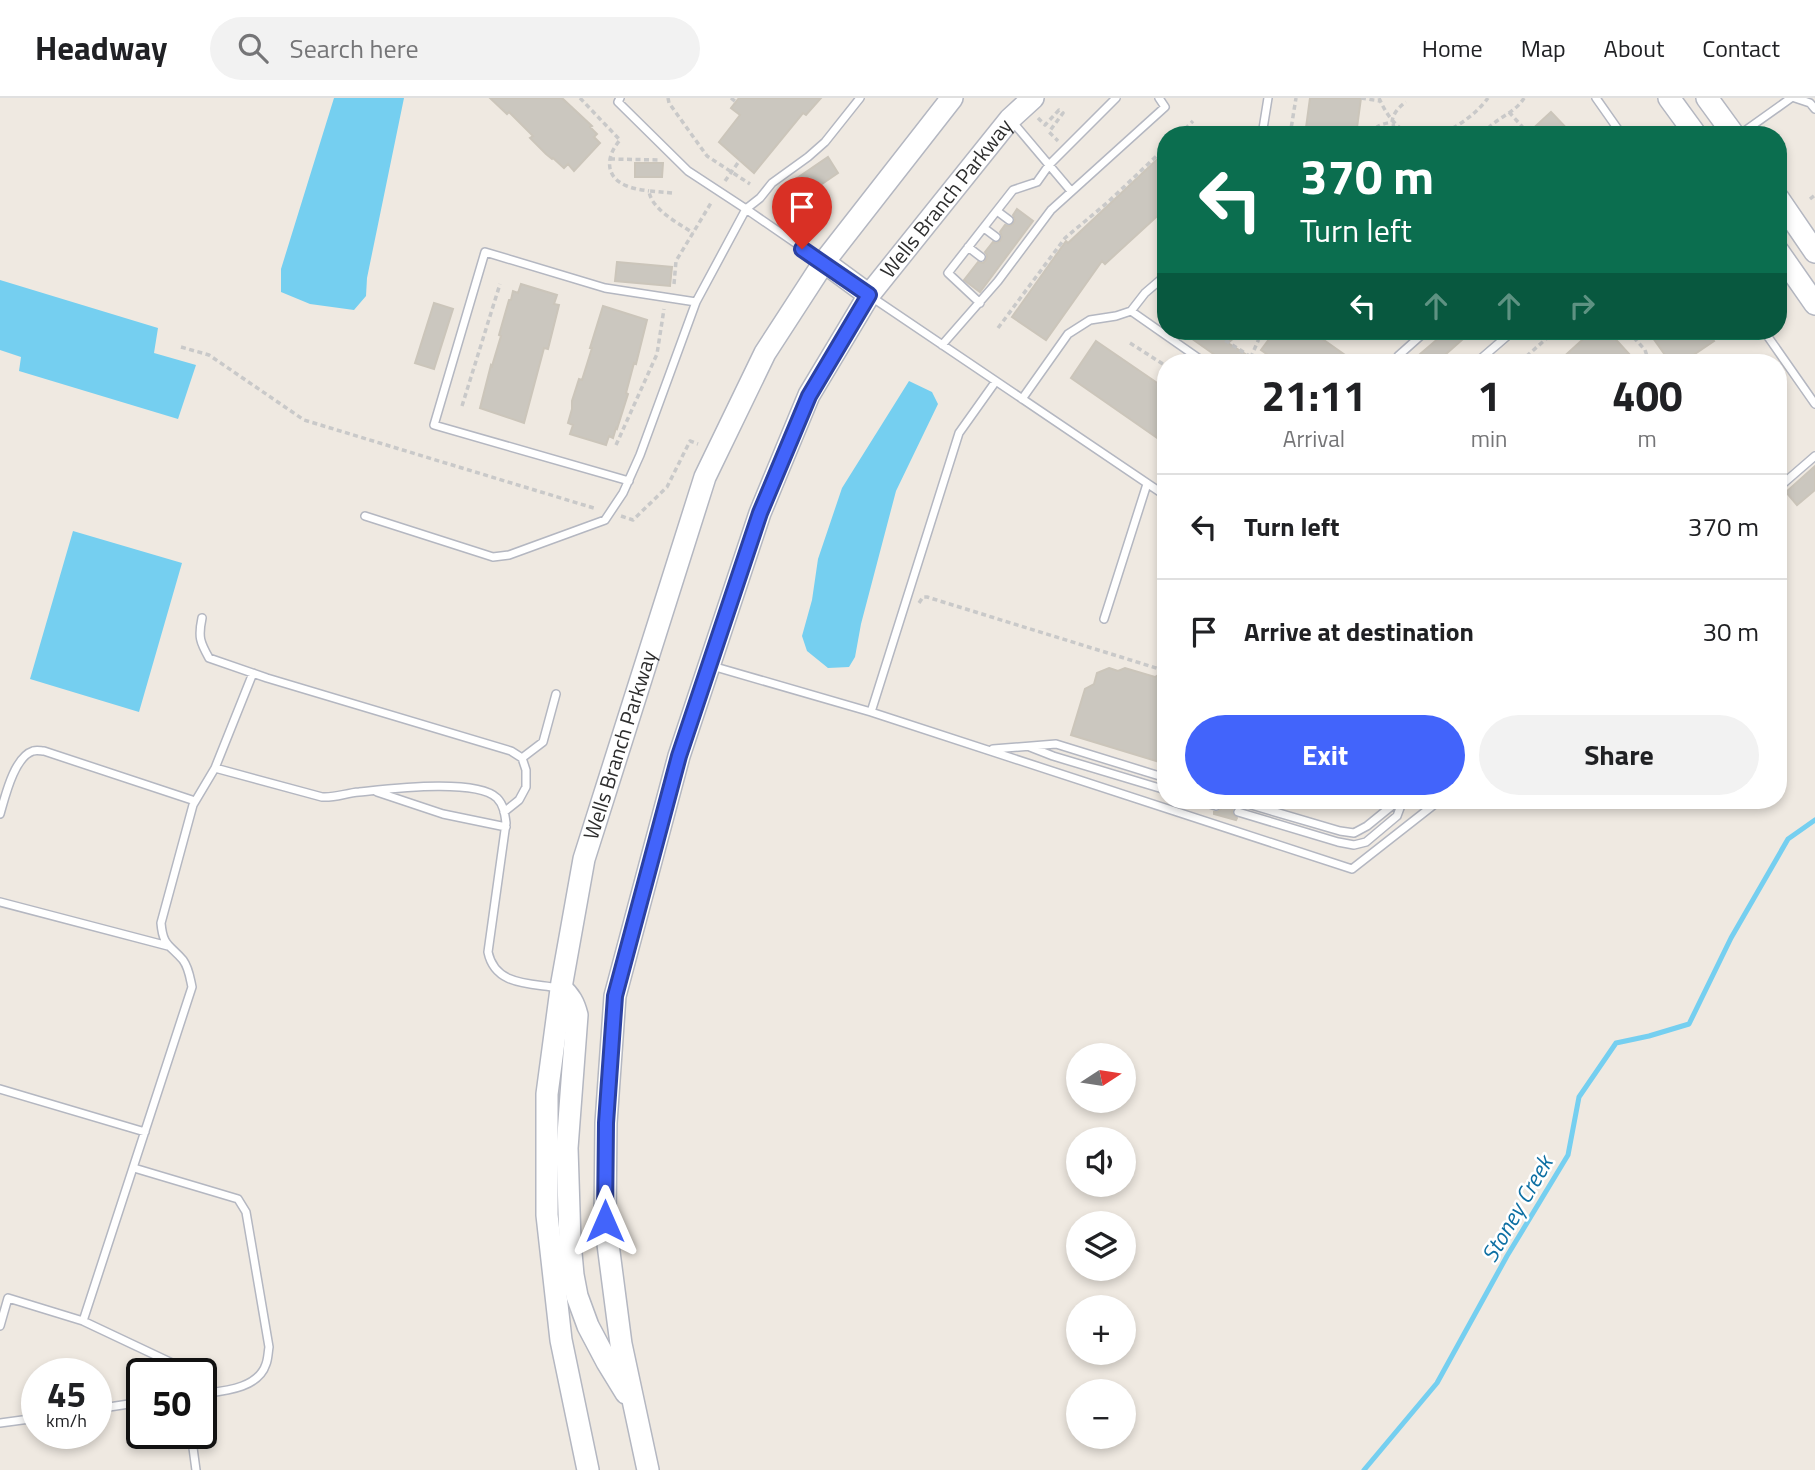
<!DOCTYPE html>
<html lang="en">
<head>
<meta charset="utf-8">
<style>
  :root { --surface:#fff; --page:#f2f2f2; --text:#202124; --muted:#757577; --line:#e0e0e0; --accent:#4264fb }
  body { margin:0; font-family:"Titillium Web",sans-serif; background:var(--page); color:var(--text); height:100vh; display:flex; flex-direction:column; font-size:26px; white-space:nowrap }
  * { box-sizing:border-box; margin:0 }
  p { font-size:23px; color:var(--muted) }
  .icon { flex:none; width:38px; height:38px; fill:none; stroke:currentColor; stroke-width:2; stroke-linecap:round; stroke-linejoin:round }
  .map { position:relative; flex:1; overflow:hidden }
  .side { position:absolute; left:1157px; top:256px; width:630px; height:455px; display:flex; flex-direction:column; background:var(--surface); border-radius:28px; box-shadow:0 4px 10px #0003 }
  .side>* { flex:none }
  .hud { position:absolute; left:1157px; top:28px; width:630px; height:214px; border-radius:28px; box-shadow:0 4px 10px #0003; background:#0b6e4f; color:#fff; overflow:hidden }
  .needle { width:46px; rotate:78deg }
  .buttons { position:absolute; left:1066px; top:945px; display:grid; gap:14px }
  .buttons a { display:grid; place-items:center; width:70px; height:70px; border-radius:50%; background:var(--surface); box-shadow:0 4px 10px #0003; font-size:35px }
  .speed { position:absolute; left:21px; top:1260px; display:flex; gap:14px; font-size:35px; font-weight:700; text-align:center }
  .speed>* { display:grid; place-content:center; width:91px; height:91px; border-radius:50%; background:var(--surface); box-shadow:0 4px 10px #0003; line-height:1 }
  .speed small { font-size:18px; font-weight:400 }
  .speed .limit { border:4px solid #111; border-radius:10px; background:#fff; color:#111 }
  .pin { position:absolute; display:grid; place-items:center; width:60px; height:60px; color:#fff; margin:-72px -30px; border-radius:50% 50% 50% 0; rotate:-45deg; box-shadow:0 0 7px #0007 }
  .pin .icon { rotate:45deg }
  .me { position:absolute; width:77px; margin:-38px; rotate:0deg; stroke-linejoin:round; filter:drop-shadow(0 0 5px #0008) }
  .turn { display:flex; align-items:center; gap:24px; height:147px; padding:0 28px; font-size:32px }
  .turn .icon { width:91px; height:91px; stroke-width:2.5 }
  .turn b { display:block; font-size:49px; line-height:60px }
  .lanes { display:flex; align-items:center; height:66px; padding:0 28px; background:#0003; justify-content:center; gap:35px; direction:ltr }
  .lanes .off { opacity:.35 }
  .eta { display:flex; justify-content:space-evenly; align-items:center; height:119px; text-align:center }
  .eta b { font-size:42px; font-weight:700; line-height:49px }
  .action { display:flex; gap:14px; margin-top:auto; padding:14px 28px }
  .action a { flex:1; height:80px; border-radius:42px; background:var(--accent); color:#fff; font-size:28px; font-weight:700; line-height:80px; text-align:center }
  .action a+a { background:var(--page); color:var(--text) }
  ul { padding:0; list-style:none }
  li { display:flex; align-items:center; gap:21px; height:105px; padding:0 28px; border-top:2px solid var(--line) }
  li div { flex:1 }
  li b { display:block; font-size:26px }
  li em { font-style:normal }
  header { display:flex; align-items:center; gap:42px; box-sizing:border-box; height:98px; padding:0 35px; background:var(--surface); border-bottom:2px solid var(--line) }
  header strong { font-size:33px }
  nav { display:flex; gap:38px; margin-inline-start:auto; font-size:24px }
  .search { width:490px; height:63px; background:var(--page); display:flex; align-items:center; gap:18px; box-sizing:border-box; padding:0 24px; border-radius:38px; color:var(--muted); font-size:26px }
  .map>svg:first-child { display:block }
  .water { fill:#75cff0 }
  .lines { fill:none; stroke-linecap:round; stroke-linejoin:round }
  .stream { stroke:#75cff0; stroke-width:5 }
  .building { fill:#cbc7bf; stroke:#cbc5ba; stroke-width:2 }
  .service-casing { stroke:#b4b7c1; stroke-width:10 }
  .secondary-casing { stroke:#b4b7c1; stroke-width:24 }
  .path { stroke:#c9c9c9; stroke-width:3.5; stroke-dasharray:5 3.5; stroke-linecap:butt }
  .service { stroke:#fff; stroke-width:7 }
  .secondary { stroke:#fff; stroke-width:21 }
  .route-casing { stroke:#2b41a3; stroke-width:18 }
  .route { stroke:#4264fb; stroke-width:12 }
  .labels { text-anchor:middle; stroke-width:5; stroke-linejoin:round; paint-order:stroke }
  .street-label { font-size:21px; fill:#2e2e2e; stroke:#fff }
  .water-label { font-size:23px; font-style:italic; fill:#0d6fa3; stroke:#fff }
</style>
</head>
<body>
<header>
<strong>Headway</strong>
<div class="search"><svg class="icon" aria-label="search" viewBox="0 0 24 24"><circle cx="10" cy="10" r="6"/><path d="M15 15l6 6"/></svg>Search here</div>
<nav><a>Home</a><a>Map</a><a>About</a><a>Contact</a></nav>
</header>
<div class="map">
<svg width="1815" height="1372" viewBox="0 0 1815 1372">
  <rect width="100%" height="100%" fill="#efe9e1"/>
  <!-- water -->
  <path class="water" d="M334,0h70l-37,180 -1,18 -12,14 -44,-6 -29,-12v-23z
    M0,182l158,48 -4,25 42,12 -18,54 -159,-48 2,-14 -21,-7z
    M909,283l23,11 6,12 -42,87 -35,133 -6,33 -6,10 -21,1 -21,-17 -5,-15 10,-36 6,-41 24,-71z
    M73,433l109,32 -43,149 -109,-33z"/>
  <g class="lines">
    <!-- stream -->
    <path class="stream" d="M1364,1372l73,-87 70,-127 61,-101 11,-58 37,-54 33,-7 40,-12 42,-86 57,-99 27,-19"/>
  </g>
  <!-- building -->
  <path class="building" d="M490,0h72l30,28 -2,1 7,7 -3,3 6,6 -26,28 -6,-7 -4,4 -11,-10 -1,1 -6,-5 -16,-16 3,-2 -24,-24 -2,2z
    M739,0h82l-15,17 -3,-2 -49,60 -35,-31 21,-27 -9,-7z
    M1310,0h51l-5,37h-51z
    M1551,14l22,23h-47z
    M1166,53v57l-61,56 -3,-3 -56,79 -34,-23 54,-76 2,2z
    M828,59l10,16 -47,32 -10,-16z
    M635,65h28l-1,14h-27z
    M1017,111l16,12 -53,71 -16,-12 14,-18 5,1 3,-3 1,-5 -2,-3 8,-10 3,1 4,-2 2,-4 -2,-5 5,-7 4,1 4,-2 2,-4 -2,-5z
    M617,164l55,5 -2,19 -55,-5z
    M521,186l36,11 -3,9 5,1 -11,44 -4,-1 -20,75 -44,-15 11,-43 1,1 9,-30 -2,-1 10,-35h2l2,-9 5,2z
    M434,205l19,6 -19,60 -19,-6z
    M603,208l44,14 -11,44 -2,-1 -8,30 2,1 -11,35 -1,-1 -3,10 -4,-2 -3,9 -36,-11 3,-9 -5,-2 4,-14v-8l7,-22 3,1 10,-32h-2z
    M1181,233h61l-14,12 30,19h-33z
    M1275,233h36l44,31h-77l-17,-12z
    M1447,233h25l-35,31h-10l-7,-8z
    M1592,233h16l22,24 -8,7h-64z
    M1648,233h58l8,10 -31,21h-13z
    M1096,243l70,48v55l-95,-66z
    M1815,368v24l-18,15 -11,-13z
    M1109,570l9,3 7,-3 30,9 11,-7v94l-95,-29 14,-46 9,-5 3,-11z
    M1218,702h17l2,6 -4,2 -1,5 5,5 -1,2 -22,-6v-2h4l4,-4v-4z"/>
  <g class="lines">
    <defs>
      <path id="service" d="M620,0l-2,4 70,69 58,38 14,-11 12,-15 36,-26 17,-15 35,-44
        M1596,0l26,37
        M1795,0l15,5 5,6
        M1011,22l60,71
        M1262,37l6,-37
        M1739,37l52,-37
        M997,113l12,9
        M984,130l12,9
        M968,149l13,10
        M870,198l296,200
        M980,205l-32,-30 65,-83 24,-8 12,-17 67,-67
        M1131,213l14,-18 21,-18
        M1764,233l51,73
        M942,247l56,-64 53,-71 114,-103 -6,-9
        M1399,264l-1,-6 28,-25
        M1477,264l36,-31
        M1022,301l46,-65 22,-14 26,-4 15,-5 73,51
        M629,383l-195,-56 51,-173 120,36 91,14
        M1778,390l37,-32
        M365,418l128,41 16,-2 96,-35 18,-27 17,-38 56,-153 50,-93 77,53
        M202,520c-4,19 -2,24 7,40l58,20 244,73 11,7 4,12v17l-7,13 -15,12
        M1104,521l43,-135
        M712,568l159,46 481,157 88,-69
        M871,614l88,-279 37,-52
        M1030,649l23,9 113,34
        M993,651l63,-5 110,34
        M522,660l21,-16 13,-48
        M215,670l38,-95
        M377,694l66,22 63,13
        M1197,702l19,6
        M1241,704l99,29 14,2 13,-7 32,-26
        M1238,714l100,30 16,3 12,-3 31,-26 6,-16
        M0,716c5,-17 14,-57 33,-63 4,-1 8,0 11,0l151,50
        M0,804l168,44
        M0,991l145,43
        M134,1070l104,31 8,13 23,135c-1,6 -1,12 -3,17 -8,25 -43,27 -65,30
        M83,1223l89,42 8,11
        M0,1228l8,-28 75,23 109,-334c-2,-9 -3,-19 -9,-27 -14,-16 -20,-14 -22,-37l32,-118 22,-37 107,29c13,1 24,-4 37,-5 30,-3 117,-14 138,6 7,7 8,17 9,25l-18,129c7,34 42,31 70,36
        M96,1311l46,-7
        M0,1325l37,-5
        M191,1335l5,37"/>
      <g id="secondary">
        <path d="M1669,0l27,37"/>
        <path d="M1707,0l27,37"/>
        <path d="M1778,100l37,54"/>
        <path d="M1778,153l37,53"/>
        <path d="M824,164l45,33"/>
        <path d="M561,890c9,8 13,15 16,27l-10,133 3,94 3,33 4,21 11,30 19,36 19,31"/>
        <path id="s1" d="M588,1372l-27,-130 -14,-125v-121l15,-112 22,-123 121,-382 60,-124 59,-91 128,-164"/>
        <path id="s2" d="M648,1372l-27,-126 -16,-123 1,-98 9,-127 64,-240 81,-243 49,-118 60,-100 141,-176 23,-21"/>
      </g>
    </defs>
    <!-- service casing -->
    <use href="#service" class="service-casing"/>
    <!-- secondary casing -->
    <use href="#secondary" class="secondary-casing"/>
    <!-- path -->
    <path class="path" d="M580,0l40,42c-14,16 -16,37 7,46 7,3 15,4 22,5
      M668,0l1,5 38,53 43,28
      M731,0l5,4
      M1361,0l19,3
      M1379,0c7,16 16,29 32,37
      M1509,14l19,21
      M1038,20l7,7 14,-15 4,3 -14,19 9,9
      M1393,26l3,11
      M1179,37l14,-14
      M1290,37l6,-37
      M1371,37c4,-10 12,-11 21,-13 1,-9 7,-15 14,-20
      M1437,37c20,-7 38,-20 51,-37
      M1483,37c10,-17 31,-20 41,-37
      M610,61l50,1
      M725,83l15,-21
      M672,95l-23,-2c2,18 29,32 44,42
      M1810,101l5,-4
      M776,103l14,9 29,-18 5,4 -14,28 8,5
      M674,186l2,-23 35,-58
      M998,230l67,-90 43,-36 58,-55
      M1211,233l40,26
      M1628,233l17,19 4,12
      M1316,236l2,-3
      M1130,245l36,23
      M181,249l28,8 95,65 293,89
      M1259,264l-8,-5 7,-16 1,-10
      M1520,264l35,-31
      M462,308l38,-122
      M616,347l41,-91 7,-45
      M621,418l12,4 34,-33 23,-46 8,3
      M919,505l4,-6h4l239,74"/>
    <!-- service -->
    <use href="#service" class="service"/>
    <!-- secondary -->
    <use href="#secondary" class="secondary"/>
  </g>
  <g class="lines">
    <defs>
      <path id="route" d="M605,1123l1,-98 9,-127 64,-240 81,-243 49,-117 60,-101 -67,-46"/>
    </defs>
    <!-- route casing -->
    <use href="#route" class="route-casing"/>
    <!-- route -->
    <use href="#route" class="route"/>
  </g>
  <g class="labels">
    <!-- street labels -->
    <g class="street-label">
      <text dy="7" stroke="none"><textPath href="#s2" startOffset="1351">Wells Branch Parkway</textPath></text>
      <text dy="7" stroke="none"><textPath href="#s1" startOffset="737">Wells Branch Parkway</textPath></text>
    </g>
    <!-- water labels -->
    <g class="water-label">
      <text transform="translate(1517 1111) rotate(-60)" y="8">Stoney Creek</text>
    </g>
  </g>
</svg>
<div class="buttons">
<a><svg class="needle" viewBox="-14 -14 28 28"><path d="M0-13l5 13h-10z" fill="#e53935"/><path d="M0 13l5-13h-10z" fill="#757577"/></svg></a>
<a><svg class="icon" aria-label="sound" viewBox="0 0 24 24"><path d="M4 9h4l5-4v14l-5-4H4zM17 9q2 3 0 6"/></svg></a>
<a><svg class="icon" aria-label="layers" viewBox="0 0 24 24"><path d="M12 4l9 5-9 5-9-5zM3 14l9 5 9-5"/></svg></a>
<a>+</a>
<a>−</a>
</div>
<div class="speed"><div>45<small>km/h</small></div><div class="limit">50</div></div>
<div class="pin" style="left:802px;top:151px;background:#d93025"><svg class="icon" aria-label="arrive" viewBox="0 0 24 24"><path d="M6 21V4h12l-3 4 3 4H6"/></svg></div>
<svg class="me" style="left:605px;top:1123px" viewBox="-20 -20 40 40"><path d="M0-17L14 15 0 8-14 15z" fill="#4264fb" stroke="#fff" stroke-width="4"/></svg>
<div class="hud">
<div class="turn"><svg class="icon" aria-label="left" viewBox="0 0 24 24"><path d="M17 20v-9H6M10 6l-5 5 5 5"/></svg><div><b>370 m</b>Turn left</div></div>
<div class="lanes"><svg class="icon" aria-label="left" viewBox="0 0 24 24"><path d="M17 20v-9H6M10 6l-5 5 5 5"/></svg><svg class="icon off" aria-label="ahead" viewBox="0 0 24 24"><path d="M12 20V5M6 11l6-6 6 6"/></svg><svg class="icon off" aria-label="ahead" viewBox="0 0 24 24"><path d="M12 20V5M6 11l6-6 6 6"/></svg><svg class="icon off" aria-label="right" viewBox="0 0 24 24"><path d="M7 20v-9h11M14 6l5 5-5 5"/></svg></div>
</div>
<section class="side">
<div class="eta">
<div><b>21:11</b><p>Arrival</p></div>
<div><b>1</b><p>min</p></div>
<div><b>400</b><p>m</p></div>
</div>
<ul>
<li><svg class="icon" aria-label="left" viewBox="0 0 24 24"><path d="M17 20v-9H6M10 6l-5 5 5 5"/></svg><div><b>Turn left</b></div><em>370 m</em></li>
<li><svg class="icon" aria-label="arrive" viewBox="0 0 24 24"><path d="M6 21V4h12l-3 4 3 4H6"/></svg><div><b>Arrive at destination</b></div><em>30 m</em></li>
</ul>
<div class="action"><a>Exit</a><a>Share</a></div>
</section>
</div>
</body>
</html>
